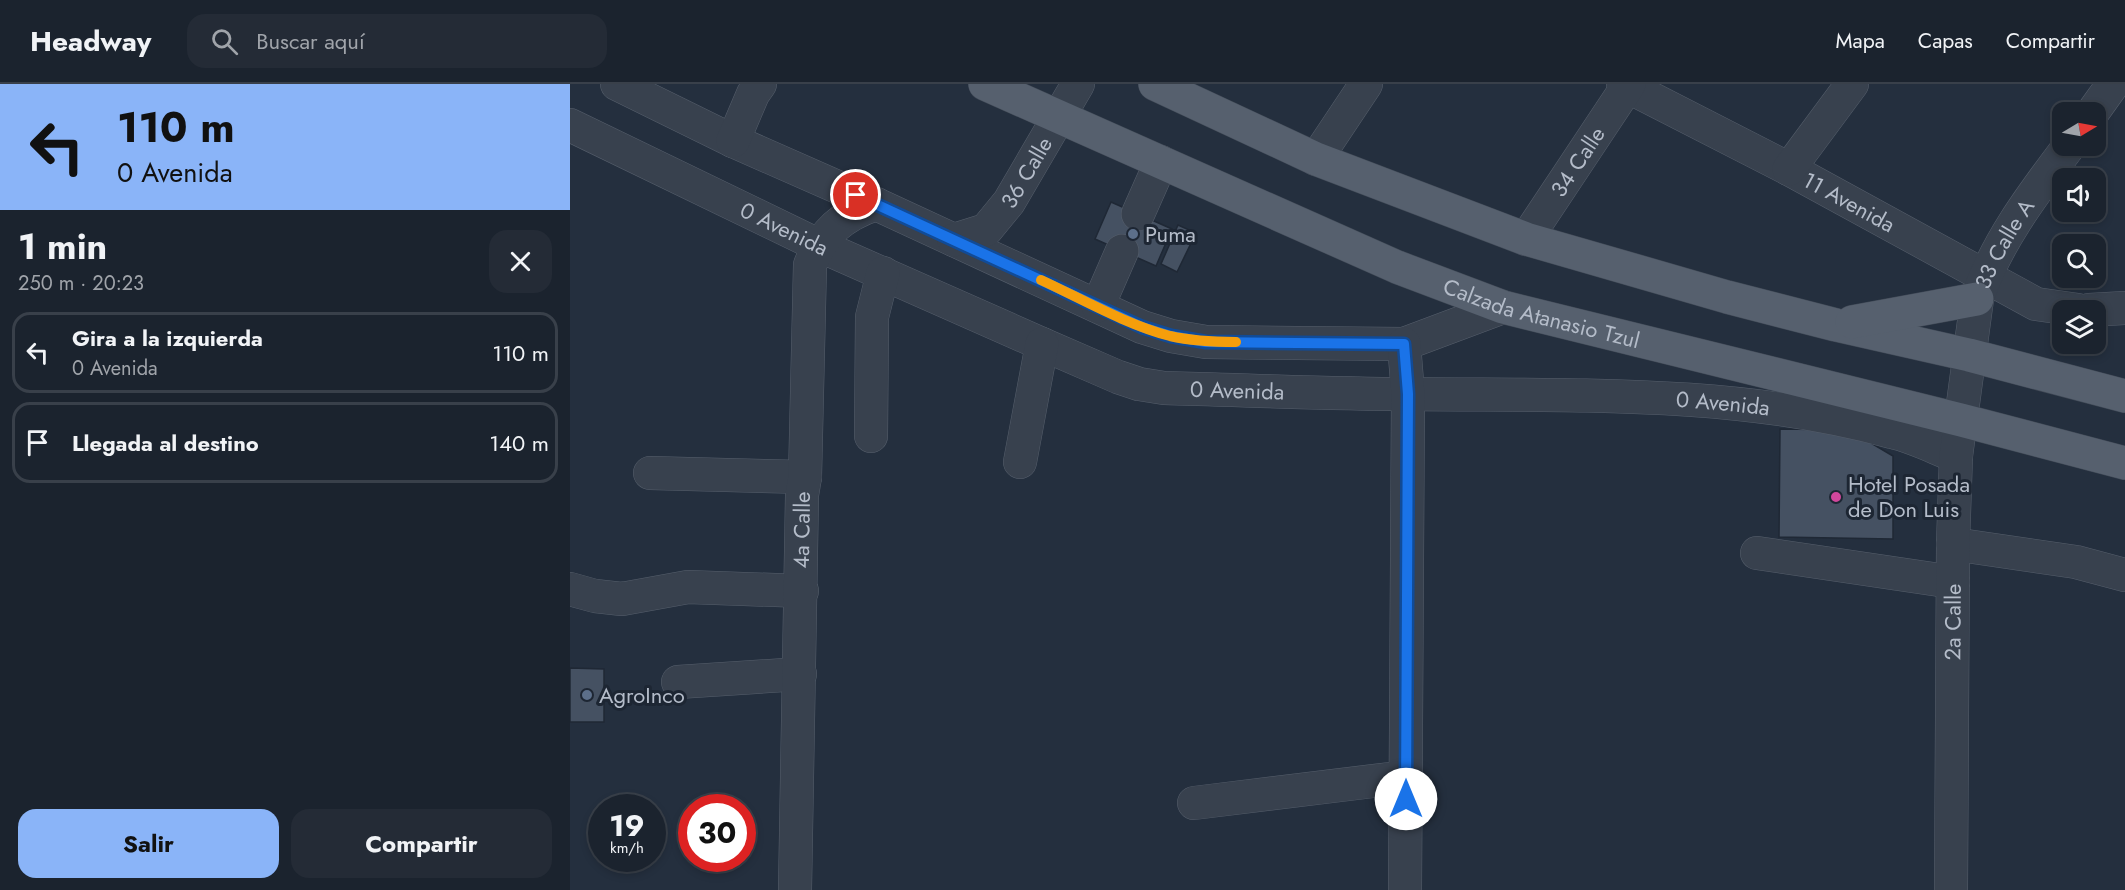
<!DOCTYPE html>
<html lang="es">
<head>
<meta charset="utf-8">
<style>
  :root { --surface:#1b232e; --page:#242b36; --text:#f1f3f6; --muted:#a0a4aa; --line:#39404a; --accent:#8ab4f8 }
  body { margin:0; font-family:Jost,sans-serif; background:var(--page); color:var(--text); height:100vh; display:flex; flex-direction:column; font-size:22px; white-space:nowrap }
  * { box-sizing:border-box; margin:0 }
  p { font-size:20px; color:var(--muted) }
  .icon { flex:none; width:33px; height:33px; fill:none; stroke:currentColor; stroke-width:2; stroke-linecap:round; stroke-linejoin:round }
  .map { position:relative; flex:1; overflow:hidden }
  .details { display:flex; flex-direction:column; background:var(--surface); width:570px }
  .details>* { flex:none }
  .banner { background:#8ab4f8; color:#111; overflow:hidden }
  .needle { width:39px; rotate:80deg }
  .tools { position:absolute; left:1482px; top:18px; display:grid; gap:12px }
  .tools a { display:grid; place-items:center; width:54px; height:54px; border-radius:12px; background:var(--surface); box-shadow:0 3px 9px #0003,0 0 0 2px var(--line); font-size:30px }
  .speed { position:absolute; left:18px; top:710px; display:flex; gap:12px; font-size:30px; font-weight:700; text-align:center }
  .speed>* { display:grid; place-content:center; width:78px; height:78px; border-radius:50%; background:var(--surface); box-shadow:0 3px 9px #0003,0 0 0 2px var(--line); line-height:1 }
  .speed small { font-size:15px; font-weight:400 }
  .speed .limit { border:9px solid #d22; background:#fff; color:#111 }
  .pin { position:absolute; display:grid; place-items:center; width:51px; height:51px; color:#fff; margin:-26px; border:3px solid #fff; border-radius:50%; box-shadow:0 2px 6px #0007 }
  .me { position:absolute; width:66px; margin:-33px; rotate:0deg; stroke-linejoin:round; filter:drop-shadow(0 0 4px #0008) }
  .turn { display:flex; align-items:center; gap:21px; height:126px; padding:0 18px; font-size:27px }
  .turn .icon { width:78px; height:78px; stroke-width:2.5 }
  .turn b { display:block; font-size:42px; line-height:51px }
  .round { display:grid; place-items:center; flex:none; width:63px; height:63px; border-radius:18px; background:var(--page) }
  .overview { display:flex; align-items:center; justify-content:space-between; height:102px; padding:0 18px }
  h1 { font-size:36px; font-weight:700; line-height:45px }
  .cta { display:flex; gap:12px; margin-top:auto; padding:12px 18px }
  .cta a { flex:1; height:69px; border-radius:18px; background:var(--accent); color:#111; font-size:24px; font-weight:700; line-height:69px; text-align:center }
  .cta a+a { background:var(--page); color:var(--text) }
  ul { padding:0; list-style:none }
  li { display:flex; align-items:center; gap:18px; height:81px; margin:0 12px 9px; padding:0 6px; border:3px solid var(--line); border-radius:18px }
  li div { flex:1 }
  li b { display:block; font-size:22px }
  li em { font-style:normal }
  header { display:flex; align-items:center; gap:36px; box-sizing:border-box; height:84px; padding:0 30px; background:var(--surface); border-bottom:2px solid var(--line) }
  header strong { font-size:28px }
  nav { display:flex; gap:33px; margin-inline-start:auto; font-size:21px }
  .search { width:420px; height:54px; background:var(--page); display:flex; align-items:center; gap:15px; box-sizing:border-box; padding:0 21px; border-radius:18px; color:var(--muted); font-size:22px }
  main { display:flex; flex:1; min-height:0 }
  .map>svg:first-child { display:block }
  .building { fill:#455162; stroke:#1f2835; stroke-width:1.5 }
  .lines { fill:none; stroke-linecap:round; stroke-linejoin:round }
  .minor-casing { stroke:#565f6c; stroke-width:34 }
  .major-casing { stroke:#414a57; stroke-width:34 }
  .minor { stroke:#38414e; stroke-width:33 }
  .major { stroke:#56606e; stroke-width:33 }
  .route-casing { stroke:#114b97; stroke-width:15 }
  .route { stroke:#1a73e8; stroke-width:10 }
  .slow { stroke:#f59e0b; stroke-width:10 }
  .service-dot { fill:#5c6f8a; stroke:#1d2633; stroke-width:2 }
  .hotel-dot { fill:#d1479c; stroke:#1d2633; stroke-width:2 }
  .labels { text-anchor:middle; stroke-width:6; stroke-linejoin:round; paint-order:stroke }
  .street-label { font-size:22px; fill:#b4bcc9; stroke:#1d2633 }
  .poi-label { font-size:22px; fill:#b4bcc9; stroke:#1d2633; text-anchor:start }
</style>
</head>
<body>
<header>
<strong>Headway</strong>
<div class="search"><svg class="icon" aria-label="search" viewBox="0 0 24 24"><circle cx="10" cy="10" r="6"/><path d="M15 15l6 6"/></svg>Buscar aquí</div>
<nav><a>Mapa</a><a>Capas</a><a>Compartir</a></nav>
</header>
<main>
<section class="details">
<div class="banner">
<div class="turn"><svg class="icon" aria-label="left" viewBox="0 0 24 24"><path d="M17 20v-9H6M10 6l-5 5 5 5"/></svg><div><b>110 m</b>0 Avenida</div></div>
</div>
<div class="overview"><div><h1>1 min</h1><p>250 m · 20:23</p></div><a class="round"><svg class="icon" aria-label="close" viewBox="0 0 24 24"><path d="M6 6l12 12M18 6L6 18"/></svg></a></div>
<ul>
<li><svg class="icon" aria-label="left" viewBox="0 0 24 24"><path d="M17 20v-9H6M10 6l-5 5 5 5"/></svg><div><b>Gira a la izquierda</b><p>0 Avenida</p></div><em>110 m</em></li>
<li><svg class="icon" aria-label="arrive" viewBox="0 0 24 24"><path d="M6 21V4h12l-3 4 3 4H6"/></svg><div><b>Llegada al destino</b></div><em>140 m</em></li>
</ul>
<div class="cta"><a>Salir</a><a>Compartir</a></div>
</section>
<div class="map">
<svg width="1555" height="806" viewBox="0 0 1555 806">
  <rect width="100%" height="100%" fill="#242f3e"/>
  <!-- building -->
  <path class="building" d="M541,118l61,27 -16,37 -61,-27z
    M608,141l18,8 -19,39 -16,-8z
    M1210,345l69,1 44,26v83l-114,-2z
    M0,584l34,1v53h-34z"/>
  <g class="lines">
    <defs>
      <g id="minor">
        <path d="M47,0l116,57 143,63 266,123 29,9 35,6 198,2 99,-37"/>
        <path id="s1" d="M1053,0l166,85 247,135 42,6"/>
        <path d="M1523,28l20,-28"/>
        <path id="s2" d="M0,41l248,120 224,99 76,33 21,7 25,4c82,2 164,6 245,6 161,2 327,-5 483,38 22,5 43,16 64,24"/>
        <path d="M163,57l20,-47 7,-10"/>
        <path d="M746,75l50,-75"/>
        <path d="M1219,85l63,-85"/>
        <path d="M568,130l23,-52"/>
        <path id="s3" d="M956,155l103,-155"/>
        <path id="s4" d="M384,156l32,-10 23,-28 69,-118"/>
        <path d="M528,222l24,-55"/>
        <path d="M1519,226l36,-2"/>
        <path d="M834,260l4,50 -3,496"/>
        <path d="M301,352l1,-119 11,-44"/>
        <path d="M450,378l22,-118"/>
        <path d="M80,389l155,4"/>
        <path d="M1383,460l123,18 49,13"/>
        <path d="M1187,469l196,29"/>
        <path d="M0,505l25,7 27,3 66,-12 114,4"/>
        <path d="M108,598l122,-8"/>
        <path d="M624,719l212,-26"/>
        <path id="s5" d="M225,806l7,-395 3,-18 5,-212c13,-33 33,-50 66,-61"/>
        <path id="s6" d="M1381,806l2,-346 3,-88 21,-157c19,-57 56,-105 92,-153"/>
      </g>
      <g id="major">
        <path id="s7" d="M415,0l412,183 106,40 458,113 164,43"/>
        <path d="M585,0l161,75 210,80 201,58 109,28 133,30 156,41"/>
        <path d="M1282,238l125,-23"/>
      </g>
    </defs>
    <!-- minor casing -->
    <use href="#minor" class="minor-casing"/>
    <!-- major casing -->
    <use href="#major" class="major-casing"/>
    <!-- minor -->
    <use href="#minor" class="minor"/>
    <!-- major -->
    <use href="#major" class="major"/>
  </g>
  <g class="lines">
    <defs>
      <path id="route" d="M286,111l286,132 29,9 35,6 198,2 4,50 -2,405"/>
    </defs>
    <!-- route casing -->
    <use href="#route" class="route-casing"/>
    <!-- route -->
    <use href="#route" class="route"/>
    <!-- slow -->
    <path class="slow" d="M471,196c41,19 86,45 129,56 22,5 43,6 66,6"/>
  </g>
  <!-- markers -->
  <g class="service-dot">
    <circle cx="563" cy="150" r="6"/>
    <circle cx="17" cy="611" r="6"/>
  </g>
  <circle class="hotel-dot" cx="1266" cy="413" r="6"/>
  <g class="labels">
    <!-- street labels -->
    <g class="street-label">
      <text dy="8" stroke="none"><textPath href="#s3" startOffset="93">34 Calle</textPath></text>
      <text dy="8" stroke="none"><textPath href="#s4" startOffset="104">36 Calle</textPath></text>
      <text dy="8" stroke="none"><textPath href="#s1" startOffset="255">11 Avenida</textPath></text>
      <text dy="8" stroke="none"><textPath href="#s2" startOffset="238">0 Avenida</textPath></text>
      <text dy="8" stroke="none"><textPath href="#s6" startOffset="654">33 Calle A</textPath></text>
      <text dy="8" stroke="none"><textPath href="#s7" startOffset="603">Calzada Atanasio Tzul</textPath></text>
      <text dy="8" stroke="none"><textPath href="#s2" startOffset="724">0 Avenida</textPath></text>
      <text dy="8" stroke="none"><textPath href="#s2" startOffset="1210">0 Avenida</textPath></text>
      <text dy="8" stroke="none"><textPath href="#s5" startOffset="360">4a Calle</textPath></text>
      <text dy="8" stroke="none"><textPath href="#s6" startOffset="268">2a Calle</textPath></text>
    </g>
    <!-- poi labels -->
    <g class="poi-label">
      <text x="575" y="158">Puma</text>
      <text x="1278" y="408">Hotel Posada<tspan x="1278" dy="25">de Don Luis</tspan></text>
      <text x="29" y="619">AgroInco</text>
    </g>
  </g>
</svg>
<div class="tools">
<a><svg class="needle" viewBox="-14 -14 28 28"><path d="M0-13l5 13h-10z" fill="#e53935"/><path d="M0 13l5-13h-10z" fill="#a0a4aa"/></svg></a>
<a><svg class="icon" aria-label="sound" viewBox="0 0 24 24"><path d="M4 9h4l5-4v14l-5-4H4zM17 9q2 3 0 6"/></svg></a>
<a><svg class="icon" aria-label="search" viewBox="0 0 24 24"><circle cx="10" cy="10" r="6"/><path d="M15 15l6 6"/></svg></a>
<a><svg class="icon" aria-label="layers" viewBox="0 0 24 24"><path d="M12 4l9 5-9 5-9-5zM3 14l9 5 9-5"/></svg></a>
</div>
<div class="speed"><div>19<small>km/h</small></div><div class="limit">30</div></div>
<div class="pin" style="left:286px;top:111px;background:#d93025"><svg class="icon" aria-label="arrive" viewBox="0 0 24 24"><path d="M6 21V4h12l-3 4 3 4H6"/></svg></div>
<svg class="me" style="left:836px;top:715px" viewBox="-20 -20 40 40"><circle r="19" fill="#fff"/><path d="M0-13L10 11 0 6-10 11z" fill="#1a73e8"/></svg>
</div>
</main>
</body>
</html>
